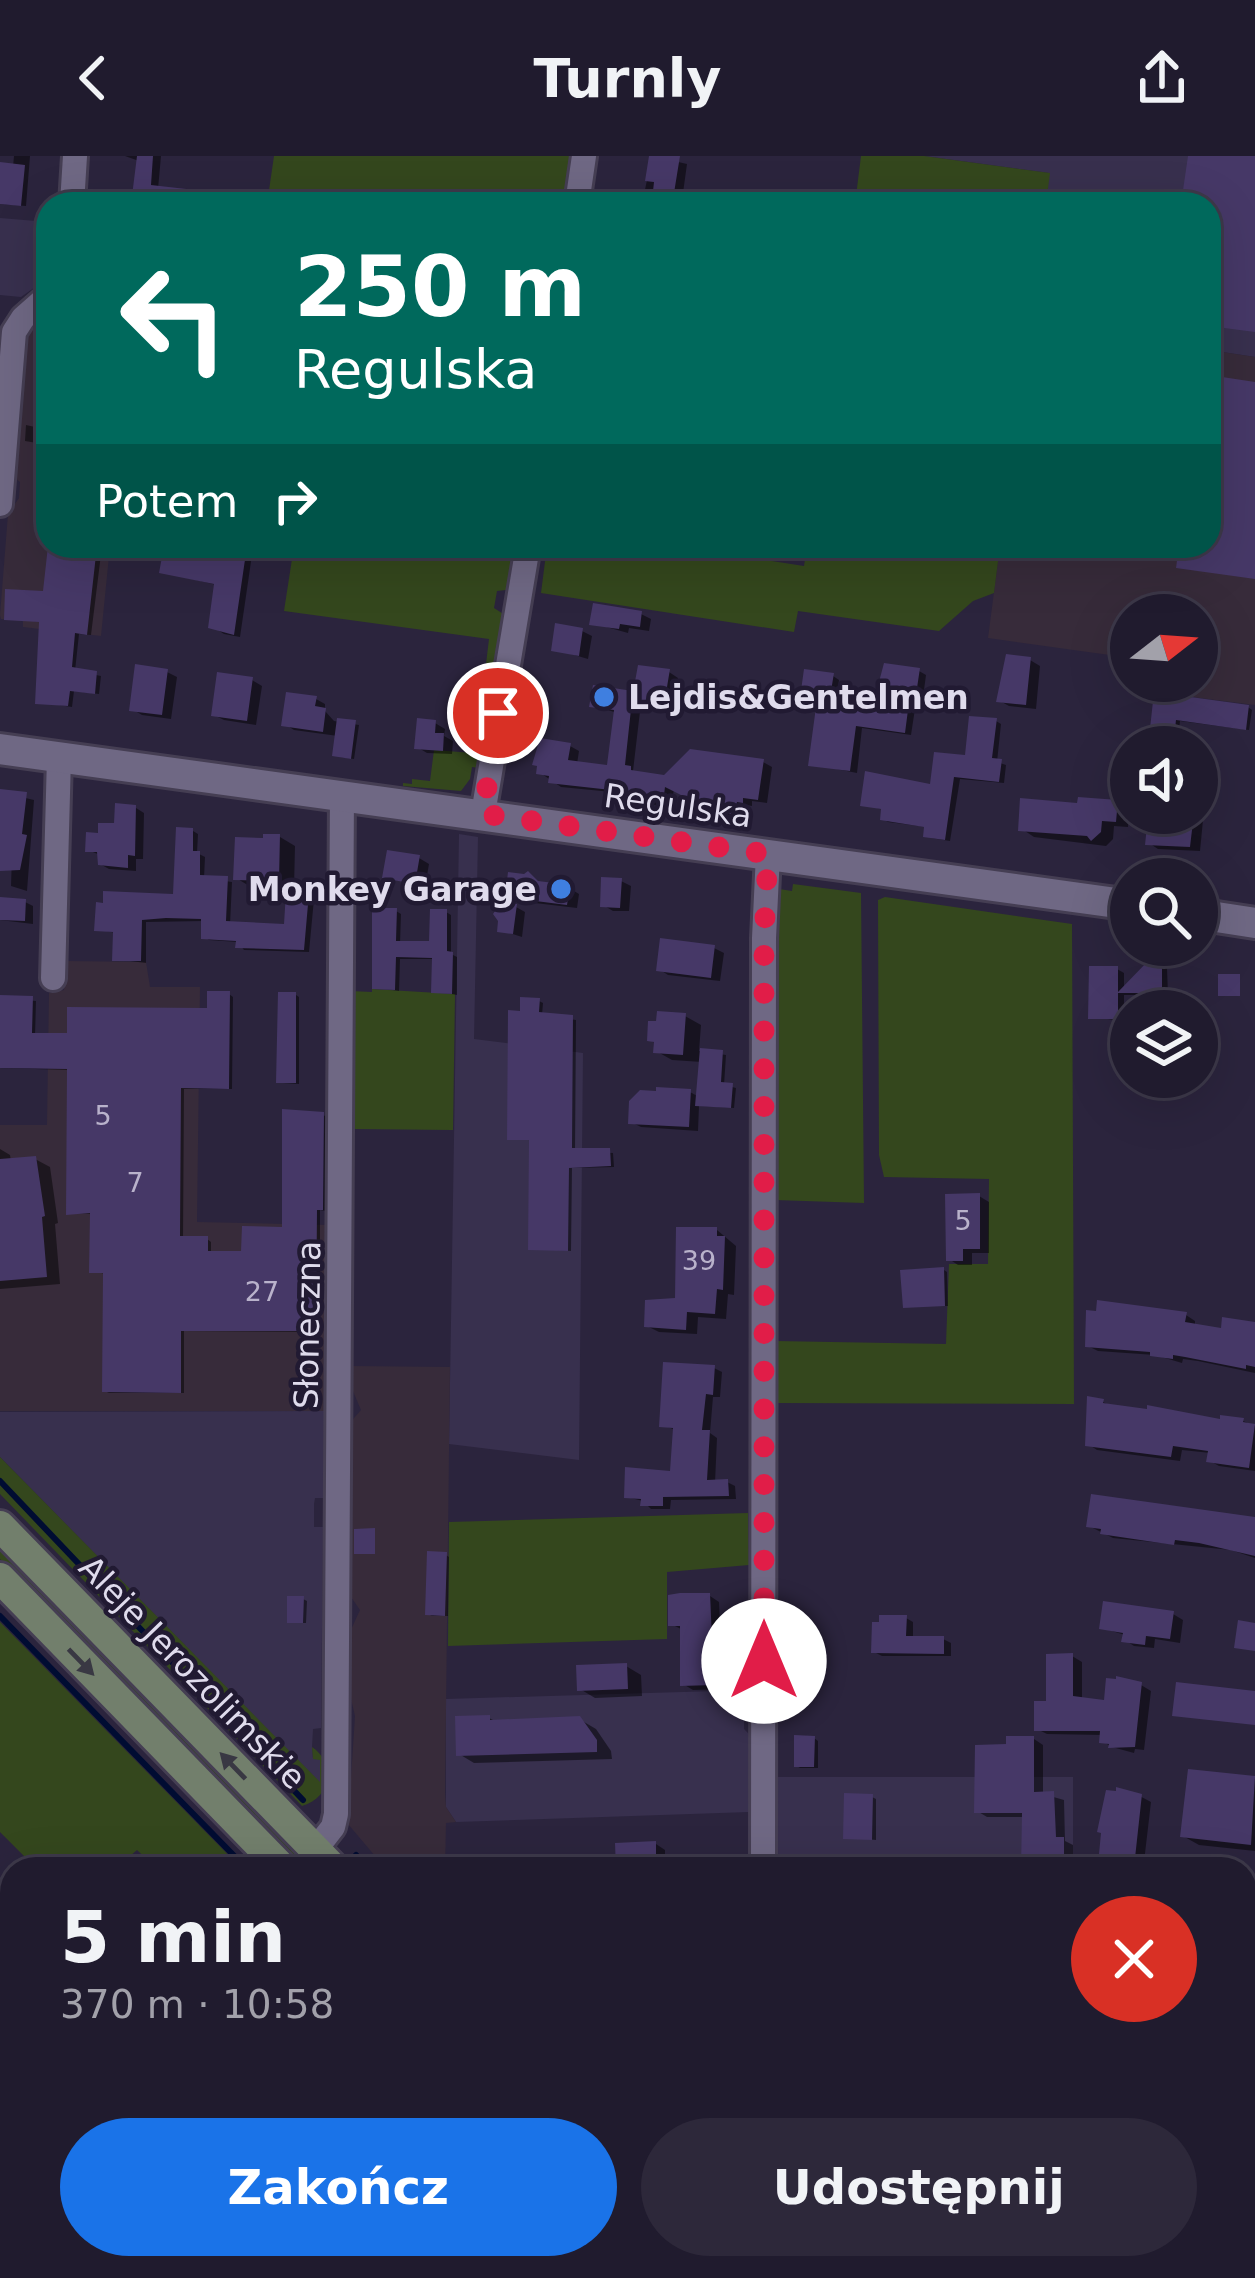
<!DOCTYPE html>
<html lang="pl">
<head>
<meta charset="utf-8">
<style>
  :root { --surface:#201b2e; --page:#2d283a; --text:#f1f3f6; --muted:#a2a1aa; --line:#3d394a; --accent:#1a73e8 }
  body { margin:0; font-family:"DejaVu Sans",sans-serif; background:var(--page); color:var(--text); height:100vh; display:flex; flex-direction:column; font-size:45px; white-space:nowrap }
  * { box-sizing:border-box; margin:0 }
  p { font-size:39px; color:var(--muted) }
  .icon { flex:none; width:66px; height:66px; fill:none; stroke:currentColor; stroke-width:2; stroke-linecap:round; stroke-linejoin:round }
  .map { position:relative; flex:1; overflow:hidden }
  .details { position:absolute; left:0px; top:1701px; width:1257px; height:423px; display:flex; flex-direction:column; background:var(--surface); border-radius:36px 36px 0 0; box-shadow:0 12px 48px #0002,0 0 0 3px var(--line) }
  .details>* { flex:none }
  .banner { position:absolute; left:36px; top:36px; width:1185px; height:366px; border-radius:36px; box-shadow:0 12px 48px #0002,0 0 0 3px var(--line); background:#00695c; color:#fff; overflow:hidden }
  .needle { width:78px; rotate:73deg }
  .fabs { position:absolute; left:1110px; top:438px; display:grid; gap:24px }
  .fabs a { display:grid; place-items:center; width:108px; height:108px; border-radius:50%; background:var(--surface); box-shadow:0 12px 48px #0002,0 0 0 3px var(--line); font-size:60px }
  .pin { position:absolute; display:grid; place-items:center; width:102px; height:102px; color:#fff; margin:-51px; border:6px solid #fff; border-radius:50%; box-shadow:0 3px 12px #0007 }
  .me { position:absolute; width:132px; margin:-66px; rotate:0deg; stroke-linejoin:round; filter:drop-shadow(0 0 9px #0008) }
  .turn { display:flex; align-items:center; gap:42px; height:252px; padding:0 60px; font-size:54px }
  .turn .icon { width:156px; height:156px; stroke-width:2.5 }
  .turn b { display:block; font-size:84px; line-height:102px }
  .then { display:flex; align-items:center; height:114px; padding:0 60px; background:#0003; gap:24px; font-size:45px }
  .round { display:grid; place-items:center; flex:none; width:126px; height:126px; border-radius:63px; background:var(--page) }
  .summary { display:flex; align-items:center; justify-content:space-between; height:204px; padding:0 60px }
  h1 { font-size:72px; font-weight:700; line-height:90px }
  .button { display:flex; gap:24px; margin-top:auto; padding:24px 60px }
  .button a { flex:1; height:138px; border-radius:72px; background:var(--accent); color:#fff; font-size:48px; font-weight:700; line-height:138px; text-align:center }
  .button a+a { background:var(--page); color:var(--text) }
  header { display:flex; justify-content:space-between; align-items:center; height:156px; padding:0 60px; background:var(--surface); font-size:54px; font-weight:700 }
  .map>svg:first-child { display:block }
  .built { fill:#38304e }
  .industrial { fill:#372b3a }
  .green { fill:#34471d }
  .shadow { fill:#0007 }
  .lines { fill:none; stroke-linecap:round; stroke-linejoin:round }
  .stream { stroke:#000c32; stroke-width:6 }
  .building { fill:#463867 }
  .minor-casing { stroke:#453e53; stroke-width:30 }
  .tertiary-casing { stroke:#453e53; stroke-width:36 }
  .secondary-casing { stroke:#453e53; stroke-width:36 }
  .minor { stroke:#6f6884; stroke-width:24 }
  .tertiary { stroke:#6f6884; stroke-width:30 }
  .secondary { stroke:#727f6c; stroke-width:30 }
  .oneway { fill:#393843 }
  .route { stroke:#e11d48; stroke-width:21; stroke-dasharray:0 37.8 }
  .shop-dot { fill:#3f7fe0; stroke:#211a32; stroke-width:4.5 }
  .labels { text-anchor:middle; stroke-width:9; stroke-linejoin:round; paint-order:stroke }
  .number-label { font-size:27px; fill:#b9b2cb }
  .poi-label { font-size:33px; font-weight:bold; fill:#dfdbec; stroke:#211a32; text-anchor:start }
  .street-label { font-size:33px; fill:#dfdbec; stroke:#211a32 }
</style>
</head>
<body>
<header><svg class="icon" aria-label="back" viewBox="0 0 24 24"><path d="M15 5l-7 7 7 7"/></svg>Turnly<svg class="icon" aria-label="share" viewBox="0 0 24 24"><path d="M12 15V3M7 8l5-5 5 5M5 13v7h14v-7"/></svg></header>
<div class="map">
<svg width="1255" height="2122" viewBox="0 0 1255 2122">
  <rect width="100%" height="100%" fill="#2b243d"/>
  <!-- built -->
  <path class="built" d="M924,0h331v201l-46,-7v-146h-163l3,-31z
    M0,62l48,4v56l-27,19 -21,-2z
    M459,678l19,3 -4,202 109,14 -4,407 -130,-16z
    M324,1255l-1,87h-8l-1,6v23h9l-2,201 -8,1 -1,18 1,11 8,1v25l-321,-327v-45z
    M749,1534v17l-5,6v16l5,5v78l-293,10 -10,-15v-108z
    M775,1621h298v92h-297z
    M344,2112h96v10h-94z"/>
  <!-- industrial -->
  <path class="industrial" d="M45,159l3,1v230h62l-9,90 -78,-9v-6l-22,-2 -1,-4 8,-101 11,-16 1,-16 -9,-7 11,-136z
    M1209,194l46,7v348l-118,-15 1,-9h59v-66h-66v43l-143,-20 12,-92h209z
    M65,805l81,1 4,25h50l-3,235 133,3 -2,186h-328v-286h47l2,-132 15,-3z
    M350,1210l100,1 -5,427 1,13 10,15 -10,1 -1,46h-59l-38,-45 7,-108 -6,-26v-56l11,-24 -11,-16 -1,-169 13,-15 -11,-26z"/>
  <!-- green -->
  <path class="green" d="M274,0h301l-8,48h-300z
    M861,0h63l126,17 -4,31h-191z
    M294,390h225l-6,43 -16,2 -3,17 14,9 -20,93 -8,4 9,-75 -205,-28z
    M547,390h130l127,20 3,-20h193l-6,47 -21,8 -34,30 -141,-20 -4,21 -253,-39z
    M478,573l6,7 -5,32 -7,-1 -2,12 -9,12 -58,-5v-3l9,1v-5l18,2 4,-31 39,3z
    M793,728l68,9 3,310 -89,-3 1,-304 3,-7 13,2z
    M885,741l187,27 2,480 -299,-1v-62l171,3 3,-80h39l1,-85 -105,-2 -5,-22 -1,-255z
    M372,833l83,5 -2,136 -101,-1 -2,-138 22,1z
    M0,1301l320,325v-22l-7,-1 -1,-12c25,17 19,51 -10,59l-302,-312z
    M748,1357l1,52 -82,7v67l-219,7 1,-124z
    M0,1389l316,324h-16l-300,-310z
    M0,1466l242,247h-85l-20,-19 -22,19h-78l-37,-37z
    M0,1738l12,11v223h-12z
    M0,2107h12v5h304v10h-316z"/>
  <!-- shadow -->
  <path class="shadow" d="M14,0h16l-4,50 -26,-2v-39l13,2z
    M125,0h36l-3,33 44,15h-68l5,-43z
    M652,0l35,8 -4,29 17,6 -1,5h-57z
    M26,269l18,4 -1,15 -18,-3z
    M51,390h51l-11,89 -12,-1 -4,37 26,5 -2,18 -25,-3 -2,16 -34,-5 4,-80 -35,-4 38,-24z
    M166,390l87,2 -13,89 -16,-3 -12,-8 5,-41 -54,-13z
    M641,458l10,5 -2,12 -20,-3 -1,5 -36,-10z
    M582,475l10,5 -4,23 -34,-10z
    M1030,504l10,6 -4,43 -27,-3 -9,-5z
    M919,515l7,4 -2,15 -6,-1 -7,46 -49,-7 -5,45 -46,-9 7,-55 -16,-5 31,-28 6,4 -2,14 41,6z
    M167,516l10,5 -6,42 -29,-4 -10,-6z
    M669,516l9,6 -5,30 -32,-5 -8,68 32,7 98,-16 9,5 -5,36 -15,-2v5l-6,-1 -2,13 -16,-3 -54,-26 -3,18 -26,-3v3l-23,-8v-6l-61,-6 -22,-15 31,-26 9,5 -2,13 33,4 7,-55 -24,-8 43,-9z
    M252,524l10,6 -6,39 -32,-5 -10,-5z
    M1157,540l91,11 4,3 -3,20 -69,-9 -3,26h-26z
    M316,543l9,5v7l9,10 25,4 -5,34 -15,-2 -1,-21 -44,-6 -9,-6z
    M996,565l5,3 -4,38 9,3 -2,18 -44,-4 -10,62 -19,-3 -5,-3 1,-8 -39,-5 -5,-3 1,-9 -21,-6 69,-17 35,-29z
    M435,567l10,6 -1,7 9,5 -1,13 -25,-1 -10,-6z
    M0,636l34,8 -7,91 -16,-5 1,-31 -12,-2z
    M1117,647l12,7 -1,17 -14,-1 -1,13 -7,7 -72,-9 -12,-8 58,-23z
    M136,652l8,5 -1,46h-7v12l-27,-2 -9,-5v-9l-12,-5z
    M1193,659l10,5 -3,31 -42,-2 -9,-6 28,-22z
    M193,675l5,3 -1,19 8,4 -1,21 28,4 -2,43 57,2 22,-31 5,3 -5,53 -65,-2 -6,-8 -29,-2 -5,-3v-16l-58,1v41l-31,-4 1,-26 -19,-4 79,-31z
    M280,681l15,9 -1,42 -43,-1 -15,-9z
    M419,702l10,6 -4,23 -39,-10z
    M529,719l13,10 27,3 10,6 -2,14 -59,-7 -10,-6z
    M621,725l10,5 -2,25h-16l-10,-6z
    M0,744l25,2 8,4v18l-33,-4z
    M516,751l9,5 -3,25 -22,-7z
    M396,755l5,3 -1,30h32l14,-32 5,3v39l6,3v38l-23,-4 1,-32h-35l-1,32 -24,-4z
    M714,792l10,5 -4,28 -52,-6 -9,-6z
    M1161,808l6,4 1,27h-44v26l-33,-4 26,-48 7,4v18z
    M229,838l4,3 -1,92h-48l-1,150h24l4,3v12l33,1 41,-25 38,-115 4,2 -1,94 -6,-1v122l-136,-1v62h-75l-4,-2 1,-117 -14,-3 1,-57 -24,-1 1,-143 -70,-2v-70l36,3 -1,35h35l140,-25z
    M296,839l3,2v87l-16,-1 -4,-2z
    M539,845l4,2 -1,12 34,5 -1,131 38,2 1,14 -42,1 -1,83 -40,-3 1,-108 -22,-2 13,-124z
    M685,860l16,9 -2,26 27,4 -2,30 12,3 -2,20 -35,-2 -1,25 -57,-4 -10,-5 59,-30 9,5 3,-35 -30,-2 -16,-9 1,-7 -7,-4z
    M0,993l10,6 1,6 24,-2 15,8 8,56 -3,1 5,60 -60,5z
    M979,1040l10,6v51h-17v12h-14l-9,-6z
    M717,1074l19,16 -2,49 -6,-1 -2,25 -28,-2 -1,17 -38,-2 -12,-6 31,-25z
    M944,1114l3,2 1,34h-43z
    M1186,1159l9,6v6l28,5 32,-7v48l-57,-12 -15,-2 -1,4 -27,-8 -57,-4 -10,-5z
    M714,1212l8,4 -2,25h-7l-3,36 7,5 -2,45 12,-1 8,4 1,13 -65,1 -1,9h-19l-8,-8 -16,-4 46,-23 3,-44 -14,-5z
    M1103,1246l9,5 111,15 20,-1 12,5v45l-36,-5 -9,-5 1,-8 -29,-3 -2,11 -83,-11 -9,-6z
    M1255,1364v38l-24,-8 -118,-12 -24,-12z
    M446,1399l3,2 -1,59h-16l-4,-2z
    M710,1440l9,6 3,87 -29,1 -10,-6 -2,-55 -10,-5z
    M303,1443l4,2 -1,22h-12l-4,-2z
    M1173,1458l10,6 -3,23 -25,-4 -1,9 -20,-2 -9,-6v-5l-23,-7z
    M906,1462l7,4v17h30l8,4v13h-69l-8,-4z
    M1072,1500l10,6v38l24,3 35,-18 10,6 -7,59 -9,-1 -1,4 -22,-6 -10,-6 1,-6 -56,-1 -10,-5z
    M626,1510l15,9 1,21 -47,2 -15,-9z
    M489,1562l8,4 82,-3 17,10 15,22 1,8 -138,4 -15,-9z
    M814,1582l4,3v27h-18l-3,-2z
    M1034,1583l9,6v49l21,6 1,41 8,4v24h-49l1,-52h-38l-10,-6z
    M1191,1616l64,7v72l-56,-6 -16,-9z
    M1132,1636l19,10 -7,60 -10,2 -32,-12z
    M872,1641l4,2v41l-30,-3z
    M656,1688l9,6v19h-82l1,-7 35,-1z
    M1245,1725l10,2v71l-10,-1z
    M1245,1840l10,1v36l-10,-1z
    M0,2074h12v30h-12z
    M1002,2112h39l-8,10h-34l-3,-3z"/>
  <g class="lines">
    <!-- stream -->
    <path class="stream" d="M0,1325l303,319
      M0,1460l247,253
      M356,1699l12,14
      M653,2112l14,10
      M812,2112l13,10"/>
  </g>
  <!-- building -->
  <path class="building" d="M137,0h16l-2,29 62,7v12h-82z
    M649,0h31l-6,37 -21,-2 1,-9 -9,-1z
    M1188,0h67v176l-46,-6v-122h-28z
    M0,6l25,3 -4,41 -21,-2z
    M1209,219l46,7v197l-79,-11 3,-22h30z
    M48,390h49l-10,89 -12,-2 -3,34 25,4 -2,23 -25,-3 -2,15 -33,-2 4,-82 -35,-2 1,-31 38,2z
    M164,390h83l-13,89 -26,-7 6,-44 -55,-11z
    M593,447l49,8 -2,16 -20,-3 -1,5 -30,-4z
    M555,467l28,5 -4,28 -28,-5z
    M1006,498l25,3 -5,48 -30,-3z
    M884,507l36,5 -3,20 -6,-1 -6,46 -49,-7 -6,45 -42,-5 8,-59 -17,-2 5,-36 30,4 -3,18 44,6z
    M135,508l33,5 -6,46 -33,-4z
    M638,509l32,4 -6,36 -32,-5 -7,65 6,1v4l33,5 26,-26 74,10 -6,41 -15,-2v5l-6,-1 -2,13 -20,-3 -50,-25 -2,16 -26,-3 -1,4 -18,-3 2,-10 -72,-8 1,-7 -13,-2 1,-8 -5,-1 8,-27 31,5 -3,17 39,5 7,-55 -25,-3 4,-22 40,6 -1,7z
    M217,516l36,5 -6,44 -36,-5z
    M286,536l31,4 -2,10 11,2 -3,24 -42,-6z
    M1154,536l95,13 -3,25 -70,-10 -3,27h-25z
    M969,560l28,2 -5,40 10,1 -3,23 -45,-5 -9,63 -22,-3 1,-10 -44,-7 1,-11 -21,-3 5,-35 65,13 4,-32 31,3z
    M337,562l19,2 -5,39 -19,-3z
    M417,562l19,2 -1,13h9l-1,18 -29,-2z
    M0,633l27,3 -5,42 5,1 -7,35 -20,1z
    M1078,641l40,3 -2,22 -14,-1 -1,11 -10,9 -4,-5 -69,-5 2,-33 57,5z
    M115,647l21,2 -1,51 -7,-1v13l-30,-3 -1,-13h-12l1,-20 12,1v-10h16z
    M1174,657h20l-4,34 -45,-2 3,-29 26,2z
    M176,671l17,1v23h7v24l28,1 -2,45 58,3 2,-32 23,1 -5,57 -69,-2 1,-7 -35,-2v-20l-35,-1 -24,2 -1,41h-29l1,-29 -19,-1 2,-29 7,1v-12l70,3z
    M263,678h17l-1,47 -46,-1 2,-43 28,1z
    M387,694l33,5 -5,29 -33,-6z
    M528,715l10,10 32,4 -3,20 -62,-8 3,-25 16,2z
    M601,721l21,1 -2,30 -20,-1z
    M0,741l26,2 -1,22 -25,-1z
    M501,746l16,2 -4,30 -16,-2 1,-11 -5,-7z
    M372,752h25l-1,33h33l1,-32h17v42l6,1 -1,42 -21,-1 1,-35 -36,-1 -1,33 -23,-1z
    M660,782l55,7 -4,33 -55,-7z
    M1148,805h14v32h-44v26h-30l1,-53h29v26z
    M1218,818h22v22h-22z
    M207,835h23l-1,98 -48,-1 -1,148h28v15h33l1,-25 40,1v-118l42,3 -1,98h-6l-1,121h-135v62l-79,-1 1,-119h-14l1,-60 -24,2 1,-146 -67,-1v-73l33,1 -1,37h35v-26l140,1z
    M278,836h18v91h-20z
    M520,841l20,1 -1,14 34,3 -1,133h38l1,18 -42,2 -1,83 -40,-1 1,-110h-22l1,-130 12,1z
    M657,855l29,2 -3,42 -30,-2 1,-11 -7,-1 1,-20h8z
    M700,892l23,2 -2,32 12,1 -2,25 -36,-2z
    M656,931l35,2 -2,38 -61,-3 1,-23 11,-11 16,1z
    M36,1000l9,60 -3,1 5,60 -47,4v-122z
    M980,1037v56h-17v12h-17l-1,-67z
    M676,1071h41v9h8l-2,54 -6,-1 -2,25 -28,-2 -1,18 -42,-3 1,-27 30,-2z
    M944,1111l1,39 -42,2 -3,-38z
    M1097,1144l90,12 -2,10 36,6 1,-11 33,5v45l-9,-2v4l-61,-12 -12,-2v4l-23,-3v-4l-65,-5 1,-37 10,1z
    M663,1206l52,3 -2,30 -7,-1 -4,36h8l-3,50 21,-1 1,17 -66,1v9h-23l1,-7 -17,-1 1,-31 45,4 3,-43 -14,-1z
    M1087,1240l17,3 -1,4 44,6v-4l73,14v-4l24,3 -1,4 12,2 -6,44 -43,-6 2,-11 -35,-5 -2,11 -86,-11z
    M1091,1338l164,23v39l-56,-13 -24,-3 -1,5 -74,-11 1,-5 -15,-2z
    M375,1372v26h-21v-25z
    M427,1395l20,1 -2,64 -20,-1z
    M680,1437h30l4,92 -34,1v-60h-12v-31z
    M287,1440h17l-1,27h-16z
    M1103,1445l71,10 -4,28 -24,-3 -1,9 -24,-3 2,-9 -24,-4z
    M879,1459h28l-1,21h38v18l-73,-1 1,-31h7z
    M1238,1464l17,3v28l-21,-3z
    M1073,1497v43l31,4 2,-22 10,1v-3l26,6 -7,65 -27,1 1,-4 -10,-1 1,-12h-66v-30h12v-47z
    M627,1507l1,26 -51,2 -1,-26z
    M1176,1526l79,9v34l-83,-9z
    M490,1559v5l90,-4 17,24v12l-141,4 -1,-40z
    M794,1579l21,1 -1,31h-20z
    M1006,1580h28v56l20,-1 2,46h8v32h-43l1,-56h-48l1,-68 31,-1z
    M1188,1613l67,7 -4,69 -71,-8z
    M1116,1631l26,7 -7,64 -10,-1v4l-26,-7 2,-21 -4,-1 9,-42 10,1z
    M844,1637l29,1 -1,46 -29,-1z
    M656,1685v28h-40l-1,-26z"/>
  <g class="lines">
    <defs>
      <path id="minor" d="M72,48l3,-48
        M577,48l7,-48
        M0,348l14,-172 9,-14 25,-22
        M483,658l45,-268
        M53,822l6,-221
        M315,1694l18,-23 3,-13 6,-1020
        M763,1713l1,-931 4,-84
        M329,2122v-10"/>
      <path id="tertiary" d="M0,593l1131,156
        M1197,758l58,9"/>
      <path id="secondary" d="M0,1370l334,343
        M0,1422l283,291
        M697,2112l13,10
        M756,2112l13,10"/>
    </defs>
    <!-- minor casing -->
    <use href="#minor" class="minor-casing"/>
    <!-- tertiary casing -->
    <use href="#tertiary" class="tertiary-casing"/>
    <!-- secondary casing -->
    <use href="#secondary" class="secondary-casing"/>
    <!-- minor -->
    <use href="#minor" class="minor"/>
    <!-- tertiary -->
    <use href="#tertiary" class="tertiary"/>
    <!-- secondary -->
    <use href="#secondary" class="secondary"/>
  </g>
  <!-- one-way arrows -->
  <defs><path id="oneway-solid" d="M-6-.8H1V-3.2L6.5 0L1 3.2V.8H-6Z" transform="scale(3)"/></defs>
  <g class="oneway">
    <use href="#oneway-solid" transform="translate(81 1506) rotate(46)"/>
    <use href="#oneway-solid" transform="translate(233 1610) rotate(-134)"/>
  </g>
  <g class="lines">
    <!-- route -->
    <path class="route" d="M498,557l-15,101 285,40 -4,84v723"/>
  </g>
  <!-- markers -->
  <g class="shop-dot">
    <circle cx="604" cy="541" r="12"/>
    <circle cx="561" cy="733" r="12"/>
  </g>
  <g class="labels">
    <!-- number labels -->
    <g class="number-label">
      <text x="103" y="969">5</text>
      <text x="135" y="1036">7</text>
      <text x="963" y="1074">5</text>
      <text x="699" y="1114">39</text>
      <text x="262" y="1145">27</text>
    </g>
    <!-- poi labels -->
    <g class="poi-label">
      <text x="628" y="553">Lejdis&amp;Gentelmen</text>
      <text x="537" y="745" text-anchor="end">Monkey Garage</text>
    </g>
    <!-- street labels -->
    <g class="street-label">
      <text transform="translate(678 649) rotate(8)" y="12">Regulska</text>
      <text transform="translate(307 1169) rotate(-89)" y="12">Słoneczna</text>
      <text transform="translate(193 1516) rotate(46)" y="12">Aleje Jerozolimskie</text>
    </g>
  </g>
</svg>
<div class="fabs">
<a><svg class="needle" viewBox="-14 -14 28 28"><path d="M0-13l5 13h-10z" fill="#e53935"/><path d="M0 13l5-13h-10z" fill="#a2a1aa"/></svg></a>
<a><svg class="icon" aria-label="sound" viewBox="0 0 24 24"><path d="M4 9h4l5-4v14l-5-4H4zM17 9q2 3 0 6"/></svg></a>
<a><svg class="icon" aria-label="search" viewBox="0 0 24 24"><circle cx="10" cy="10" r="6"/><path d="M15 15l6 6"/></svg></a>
<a><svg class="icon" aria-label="layers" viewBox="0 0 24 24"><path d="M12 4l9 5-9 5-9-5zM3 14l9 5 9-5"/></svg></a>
</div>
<div class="pin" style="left:498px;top:557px;background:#d93025"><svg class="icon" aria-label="arrive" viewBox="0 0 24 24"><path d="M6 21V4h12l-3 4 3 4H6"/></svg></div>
<svg class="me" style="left:764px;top:1505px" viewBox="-20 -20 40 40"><circle r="19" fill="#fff"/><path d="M0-13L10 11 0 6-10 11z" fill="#e11d48"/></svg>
<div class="banner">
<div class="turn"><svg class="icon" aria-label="left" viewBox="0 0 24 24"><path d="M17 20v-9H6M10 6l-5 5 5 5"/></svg><div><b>250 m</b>Regulska</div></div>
<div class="then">Potem<svg class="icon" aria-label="right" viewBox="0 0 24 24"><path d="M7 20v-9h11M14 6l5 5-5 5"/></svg></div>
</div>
<section class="details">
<div class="summary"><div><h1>5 min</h1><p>370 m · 10:58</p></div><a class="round" style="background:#d93025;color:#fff"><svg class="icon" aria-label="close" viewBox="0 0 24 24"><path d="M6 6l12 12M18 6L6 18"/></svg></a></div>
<div class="button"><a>Zakończ</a><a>Udostępnij</a></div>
</section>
</div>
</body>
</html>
